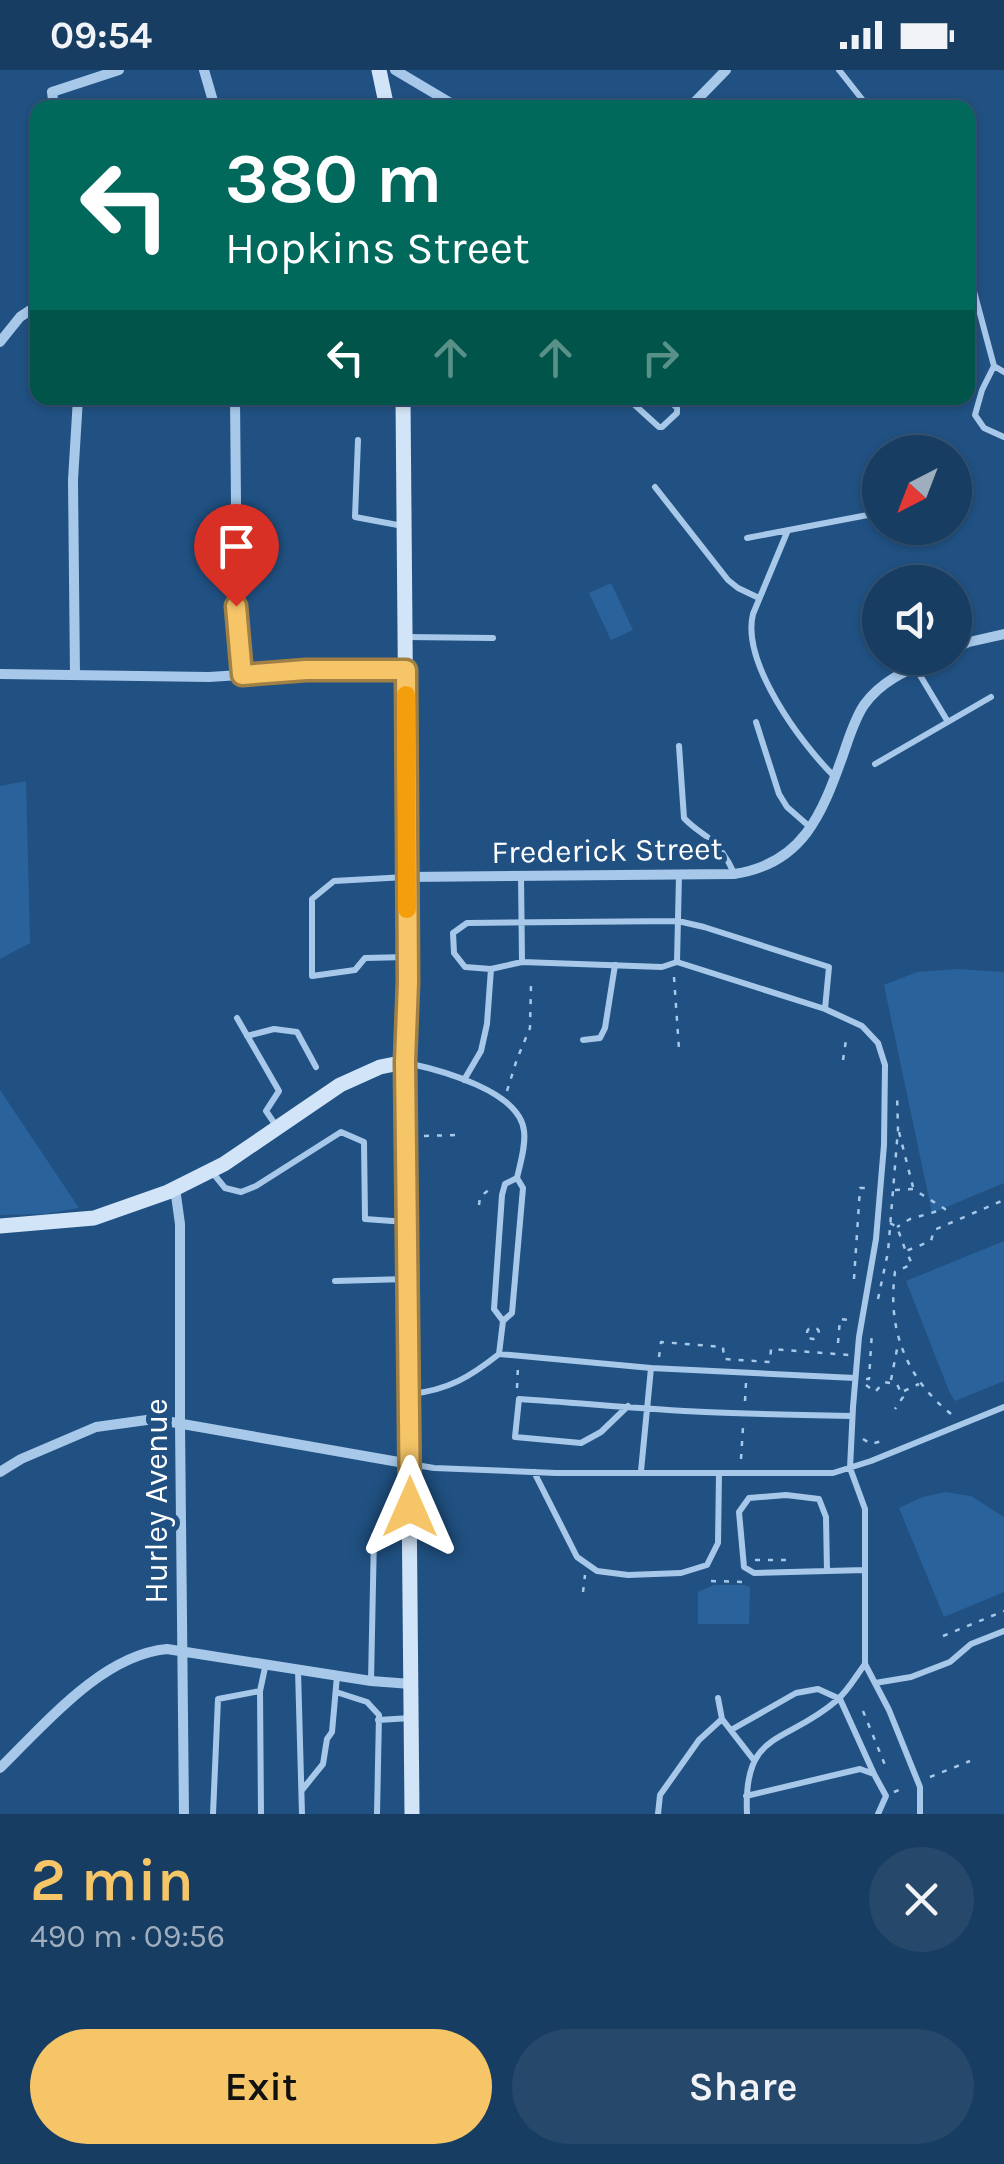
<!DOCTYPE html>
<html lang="en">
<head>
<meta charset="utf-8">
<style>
  :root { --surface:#183d62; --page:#25486b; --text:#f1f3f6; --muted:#9faebe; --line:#365677; --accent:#f6c568 }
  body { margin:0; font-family:Karla,sans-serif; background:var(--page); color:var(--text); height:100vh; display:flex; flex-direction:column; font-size:38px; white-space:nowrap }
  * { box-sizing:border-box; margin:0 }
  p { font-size:32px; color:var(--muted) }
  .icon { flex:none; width:55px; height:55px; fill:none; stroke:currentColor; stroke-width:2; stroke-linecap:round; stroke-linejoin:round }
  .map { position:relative; height:1744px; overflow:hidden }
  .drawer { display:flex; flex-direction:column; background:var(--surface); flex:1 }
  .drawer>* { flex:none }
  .guide { position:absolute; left:30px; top:30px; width:945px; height:305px; border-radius:20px; box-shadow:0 2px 8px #0004,0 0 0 2px var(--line); background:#00695c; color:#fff; overflow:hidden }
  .needle { width:65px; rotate:222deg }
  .fabs { position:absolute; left:862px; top:365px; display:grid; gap:20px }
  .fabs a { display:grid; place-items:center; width:110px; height:110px; border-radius:50%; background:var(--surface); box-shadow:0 2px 8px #0004,0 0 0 2px var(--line); font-size:50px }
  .pin { position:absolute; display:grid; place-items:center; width:85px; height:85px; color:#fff; margin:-102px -42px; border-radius:50% 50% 50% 0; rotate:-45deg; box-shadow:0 0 10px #0007 }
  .pin .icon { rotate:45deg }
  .me { position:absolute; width:110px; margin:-55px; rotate:0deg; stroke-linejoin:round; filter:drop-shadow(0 0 8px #0008) }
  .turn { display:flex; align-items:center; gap:35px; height:210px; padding:0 30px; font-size:45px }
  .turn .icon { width:130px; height:130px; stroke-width:2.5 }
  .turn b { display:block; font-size:70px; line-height:85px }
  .lanes { display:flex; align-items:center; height:95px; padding:0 30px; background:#0003; justify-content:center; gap:50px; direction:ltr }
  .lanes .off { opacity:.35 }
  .round { display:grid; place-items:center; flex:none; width:105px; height:105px; border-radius:52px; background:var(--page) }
  .overview { display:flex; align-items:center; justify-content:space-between; height:170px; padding:0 30px }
  h1 { font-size:60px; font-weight:600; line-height:75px; color:var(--accent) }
  .action { display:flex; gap:20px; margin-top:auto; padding:20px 30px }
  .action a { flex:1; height:115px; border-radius:60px; background:var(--accent); color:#111; font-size:40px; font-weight:600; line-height:115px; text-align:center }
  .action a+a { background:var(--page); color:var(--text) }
  .status { display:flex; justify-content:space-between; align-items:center; height:70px; padding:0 50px; background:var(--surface); direction:ltr }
  .status svg { height:28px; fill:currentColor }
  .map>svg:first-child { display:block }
  .green { fill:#2a639b }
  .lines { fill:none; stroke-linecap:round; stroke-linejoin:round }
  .path { stroke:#a7c8e9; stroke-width:2.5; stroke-dasharray:5 8; stroke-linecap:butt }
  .lane { stroke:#a7c8e9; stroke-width:6 }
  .street { stroke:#a7c8e9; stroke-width:10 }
  .secondary { stroke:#d2e4f7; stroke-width:15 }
  .route-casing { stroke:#a08044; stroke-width:25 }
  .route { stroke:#f6c568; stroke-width:18 }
  .slow { stroke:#f59e0b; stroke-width:18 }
  .labels { text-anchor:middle; stroke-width:10; stroke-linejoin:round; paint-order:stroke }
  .street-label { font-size:32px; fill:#fff; stroke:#205182 }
</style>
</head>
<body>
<div class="status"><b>09:54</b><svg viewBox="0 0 49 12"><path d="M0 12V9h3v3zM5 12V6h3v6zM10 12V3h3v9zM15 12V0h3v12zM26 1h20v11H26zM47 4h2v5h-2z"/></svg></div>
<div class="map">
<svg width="1004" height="1744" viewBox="0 0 1004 1744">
  <rect width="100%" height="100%" fill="#205182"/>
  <!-- green -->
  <path class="green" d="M611,513l22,47 -22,10 -22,-47z
    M26,711l4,162 -30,16v-173z
    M958,899l46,3v211l-72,30 -48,-228 33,-13z
    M0,1020l79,118 -34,6 -45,1z
    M1004,1171v140l-49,20 -6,-10 -43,-110z
    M945,1422l26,4 33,21v75l-60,25 -45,-109 24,-11z
    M714,1515h30l6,2 -1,37h-51v-32z"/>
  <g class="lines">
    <!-- path -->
    <path class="path" d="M674,907l5,72
      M843,990l3,-20
      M507,1021l10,-32 13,-31 1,-42
      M899,1062l14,55
      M424,1066l34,-1
      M895,1120l18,-1 32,20 -35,10 -13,8
      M479,1135l1,-8 11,-9
      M890,1153l7,4 8,22
      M854,1209l6,-91h7
      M878,1229l10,-47 10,-123 -1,-35
      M807 1263a6 6 0 1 1 12 0a6 6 0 1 1-12 0Z
      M838,1273l2,-24 10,1
      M659,1287l2,-15 62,5 1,12 46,3 1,-13 78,6
      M866,1309h3l3,-48
      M891,1310l7,-36
      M866,1315l9,7 9,-10 13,2 6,13 -8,12
      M517,1318l1,-22
      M904,1321l15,-7
      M745,1331l1,-18
      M951,1344c-45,-36 -64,-85 -56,-142l17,-8 -6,-13 25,-10 3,-11 70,-30
      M863,1369l8,5 11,-3
      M741,1389l2,-32
      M755,1490h32
      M711,1511l35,1
      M583,1522l2,-17
      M943,1566l61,-25
      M863,1641l22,54v6
      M930,1707l40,-16
      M894,1722l12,-5"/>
    <!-- lane -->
    <path class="lane" d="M839,0l30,38
      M968,199l26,97 10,6
      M994,296l-12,24 -7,25 9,13 20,9
      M627,328l32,29h3l15,-14v-5l-10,-10
      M358,370l-3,77 48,9
      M655,417l73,93 10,8 21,10
      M788,460l-35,84c-12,48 48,130 81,162
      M747,468l126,-24
      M407,567l86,1
      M915,597l33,55
      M756,652l23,72 8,13 24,21
      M679,676l5,72c8,9 17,14 26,21 11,9 18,21 24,34
      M875,694l116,-67
      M521,806l1,86
      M406,807l-72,4 -22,18v77l43,-6 10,-12 42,-1
      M677,892l2,-87
      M491,899l31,-7 140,5 15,-5 148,47
      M237,948l42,73 -13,20 11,16
      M247,966l27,-7 23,3 19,35
      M583,970l17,-2 5,-10 10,-63
      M407,993c33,7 113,28 117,68 2,15 -4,33 -7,47l6,10 -11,125 -9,8 -4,33c-29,23 -51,36 -88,40
      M464,1010l17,-29 6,-27 4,-55 -26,-2 -11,-14 -1,-20 14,-10 211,-2 26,6 125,40 -4,42 37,17 16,17 7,22 -1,80 -8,94 -17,98 -6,70 -3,61 15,41v155l24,46 31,77v27
      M212,1102l13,16 16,4 15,-6 85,-54 23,10 1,77 41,3
      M335,1211l72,-2
      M503,1251l-9,-12 8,-114 3,-11 12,-6
      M499,1284l152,14
      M628,1336l-27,26 -20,11 -66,-6 4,-38c62,4 124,10 186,13 49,2 98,3 147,4
      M410,1394l24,4 122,5h277l38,-12 133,-54
      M641,1401l10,-103 204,10
      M534,1402l43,85 20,14 31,4 53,-2 26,-8 11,-22 1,-70
      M827,1501l-1,-54 -7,-18 -33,-4 -37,3 -10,14 5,55 10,6 111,-3
      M298,1600l4,144
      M371,1611l3,-145 33,-2
      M875,1613l36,-6 39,-15 21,-18 33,-13
      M260,1621l1,123
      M336,1622l31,10 12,13 -2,99
      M718,1628l4,21 31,40
      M378,1650l33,-2
      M731,1660l65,-37 22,-4 22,10 34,75
      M302,1720l21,-26 4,-25 5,-7 5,-56
      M746,1726l114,-27 14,5 12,22 -8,18
      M213,1744l5,-115 42,-8 6,-28
      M658,1744l2,-19 39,-55 23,-21
      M747,1744c-4,-85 38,-69 89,-113 12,-10 20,-25 29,-37"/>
    <!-- street -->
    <path class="street" d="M204,0l11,38
      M395,0l64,38
      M54,38l-2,-16 67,-22
      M689,38l37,-38
      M0,272l20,-25 18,-12
      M235,328l2,208 4,69
      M955,578l14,-6 35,-8
      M0,604l209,3 97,-6 100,-1
      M75,605l-2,-195 5,-82
      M407,807l327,-3c69,-10 88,-60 109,-119 6,-17 11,-35 21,-50 18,-25 44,-35 71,-47
      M175,1118l5,36v200l4,390
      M0,1402l21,-13 75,-32 58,-8 256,45
      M0,1698c45,-44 102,-113 167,-119l204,32 40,3"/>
    <!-- secondary -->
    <path class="secondary" d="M379,0l8,38
      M403,328l5,583 -3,81 7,752
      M0,1156l94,-8 74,-26 56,-28 116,-79 40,-18 25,-5"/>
  </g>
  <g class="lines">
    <defs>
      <path id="route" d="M236,536l6,69 64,-5h100l2,312 -3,80 5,445"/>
    </defs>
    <!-- route casing -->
    <use href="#route" class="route-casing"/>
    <!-- route -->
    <use href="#route" class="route"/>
    <!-- slow -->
    <path class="slow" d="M406,625l1,214"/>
  </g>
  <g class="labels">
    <!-- street labels -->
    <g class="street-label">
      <text transform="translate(607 780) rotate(-1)" y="11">Frederick Street</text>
      <text transform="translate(156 1431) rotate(-90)" y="11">Hurley Avenue</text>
    </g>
  </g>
</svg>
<div class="fabs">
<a><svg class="needle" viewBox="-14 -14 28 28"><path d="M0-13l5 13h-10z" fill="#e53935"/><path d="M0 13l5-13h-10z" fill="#9faebe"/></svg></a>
<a><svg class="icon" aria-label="sound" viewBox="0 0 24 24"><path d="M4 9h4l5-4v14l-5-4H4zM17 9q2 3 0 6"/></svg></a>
</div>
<div class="pin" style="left:236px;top:536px;background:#d93025"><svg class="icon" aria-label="arrive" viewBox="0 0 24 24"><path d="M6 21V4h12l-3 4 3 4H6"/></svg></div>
<svg class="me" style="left:410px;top:1437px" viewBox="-20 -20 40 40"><path d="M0-17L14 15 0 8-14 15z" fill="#f6c568" stroke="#fff" stroke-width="4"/></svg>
<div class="guide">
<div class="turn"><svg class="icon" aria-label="left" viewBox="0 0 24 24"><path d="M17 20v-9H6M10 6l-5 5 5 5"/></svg><div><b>380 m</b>Hopkins Street</div></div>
<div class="lanes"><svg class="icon" aria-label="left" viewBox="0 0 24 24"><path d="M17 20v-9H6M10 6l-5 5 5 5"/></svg><svg class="icon off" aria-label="ahead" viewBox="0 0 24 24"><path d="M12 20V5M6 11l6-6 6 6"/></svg><svg class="icon off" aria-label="ahead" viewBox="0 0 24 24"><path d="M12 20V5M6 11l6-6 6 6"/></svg><svg class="icon off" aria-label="right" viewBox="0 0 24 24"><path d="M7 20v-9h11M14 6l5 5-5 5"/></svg></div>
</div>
</div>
<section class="drawer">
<div class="overview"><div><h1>2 min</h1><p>490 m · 09:56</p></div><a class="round"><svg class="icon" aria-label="close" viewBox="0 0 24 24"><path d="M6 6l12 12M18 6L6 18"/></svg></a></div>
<div class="action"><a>Exit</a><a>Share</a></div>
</section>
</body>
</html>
